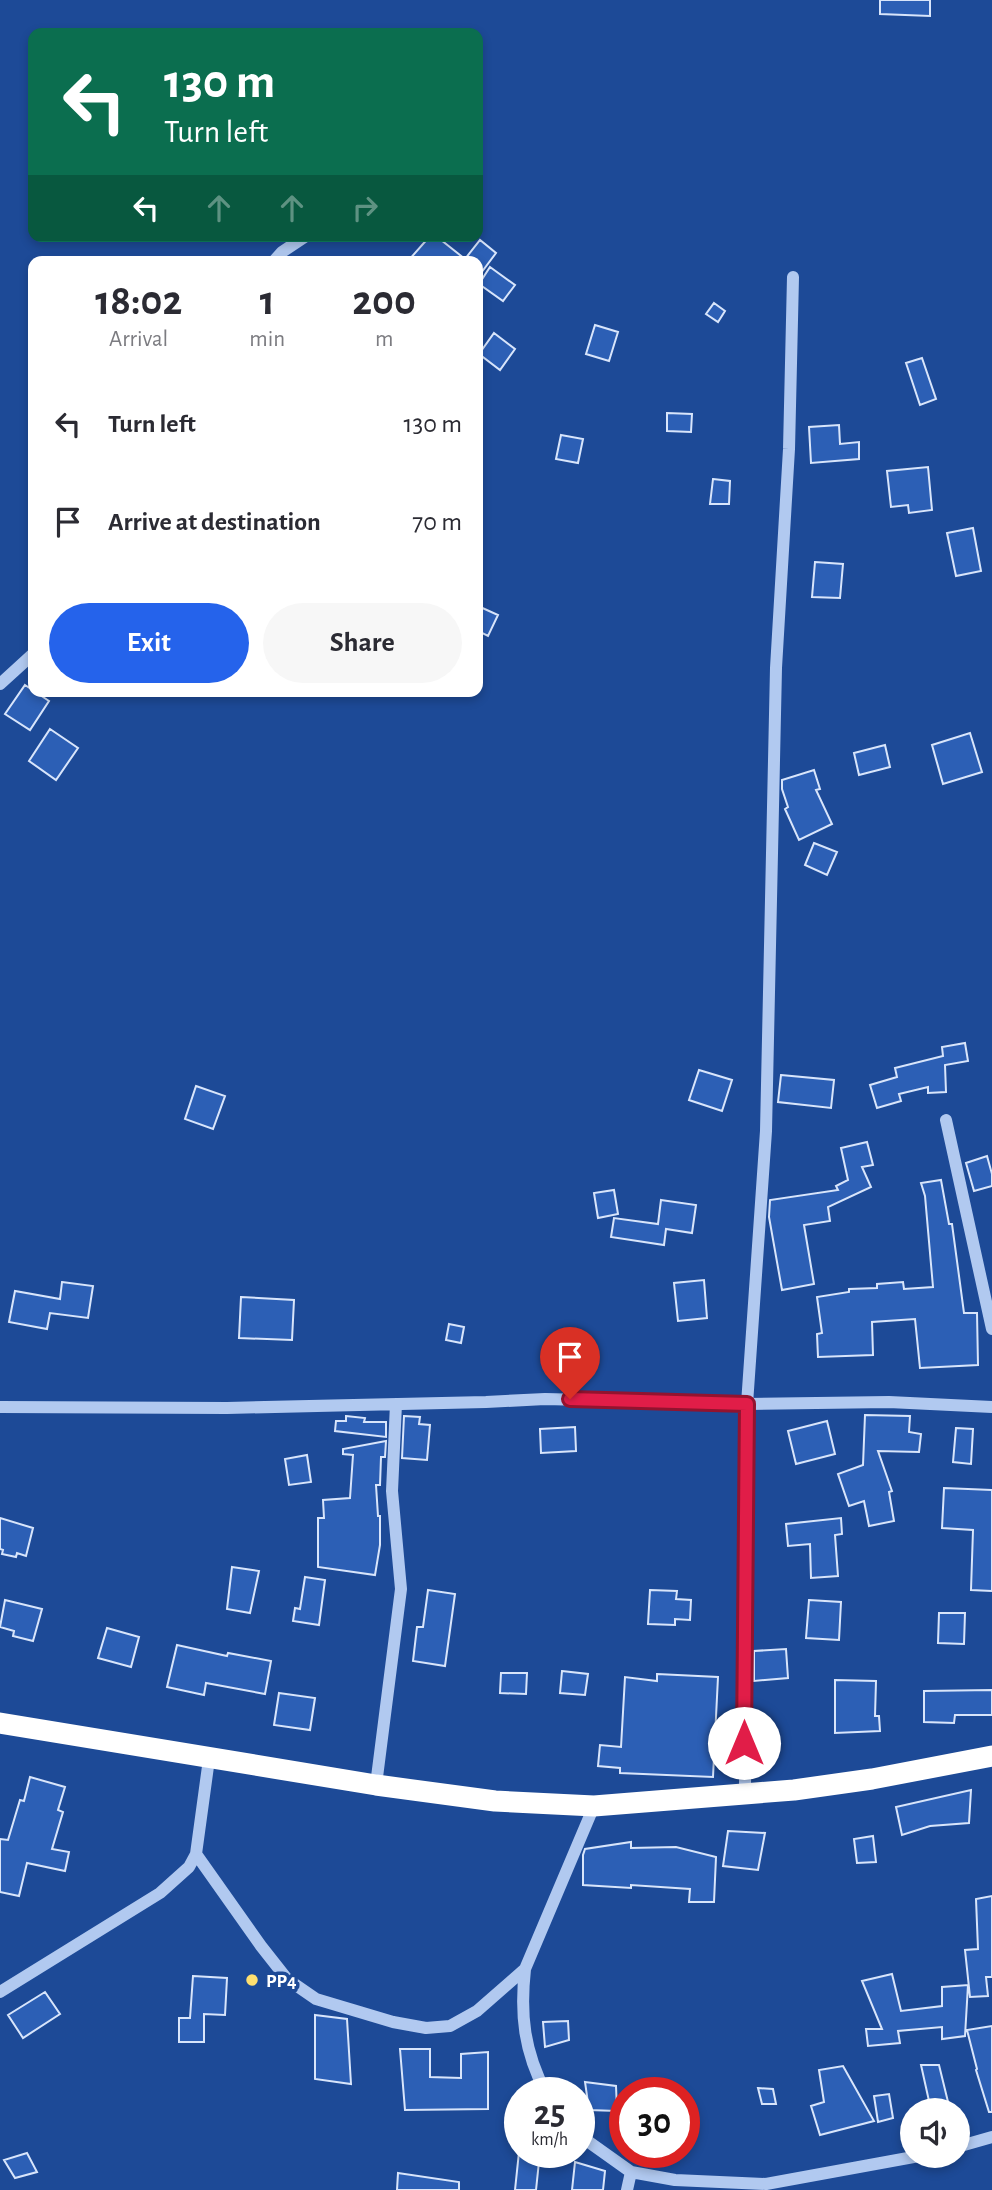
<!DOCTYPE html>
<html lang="en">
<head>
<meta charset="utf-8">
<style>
  :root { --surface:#fff; --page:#f7f7f7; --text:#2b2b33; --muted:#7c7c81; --accent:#2563eb }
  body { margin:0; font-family:"Alegreya Sans",sans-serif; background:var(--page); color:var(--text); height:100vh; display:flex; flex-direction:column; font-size:26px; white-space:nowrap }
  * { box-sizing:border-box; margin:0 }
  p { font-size:23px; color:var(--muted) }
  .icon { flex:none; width:38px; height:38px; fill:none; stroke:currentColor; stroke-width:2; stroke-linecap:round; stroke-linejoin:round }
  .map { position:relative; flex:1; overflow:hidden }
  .panel { position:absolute; left:28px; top:256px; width:455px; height:441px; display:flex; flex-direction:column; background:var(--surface); border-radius:14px; box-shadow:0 4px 10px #0003 }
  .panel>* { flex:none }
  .top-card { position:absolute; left:28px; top:28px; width:455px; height:214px; border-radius:14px; box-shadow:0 4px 10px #0003; background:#0b6e4f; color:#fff; overflow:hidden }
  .fabs { position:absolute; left:900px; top:2098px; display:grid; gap:14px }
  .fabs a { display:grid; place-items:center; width:70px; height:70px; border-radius:50%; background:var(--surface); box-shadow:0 4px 10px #0003; font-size:35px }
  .speed { position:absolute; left:504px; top:2077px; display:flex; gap:14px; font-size:35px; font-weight:700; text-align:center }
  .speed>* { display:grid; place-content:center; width:91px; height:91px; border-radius:50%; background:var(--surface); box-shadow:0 4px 10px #0003; line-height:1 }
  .speed small { font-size:18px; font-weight:400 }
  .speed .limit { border:10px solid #d22; background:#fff; color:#111 }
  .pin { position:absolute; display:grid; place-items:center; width:60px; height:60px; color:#fff; margin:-72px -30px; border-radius:50% 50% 50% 0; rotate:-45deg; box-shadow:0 0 7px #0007 }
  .pin .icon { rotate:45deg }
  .me { position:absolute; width:77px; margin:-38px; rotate:0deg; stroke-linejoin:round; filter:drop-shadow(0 0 5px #0008) }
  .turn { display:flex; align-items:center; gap:24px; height:147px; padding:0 21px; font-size:32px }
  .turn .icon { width:91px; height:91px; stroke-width:2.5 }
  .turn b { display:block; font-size:49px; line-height:60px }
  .lanes { display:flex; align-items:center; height:66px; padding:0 21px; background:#0003; justify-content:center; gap:35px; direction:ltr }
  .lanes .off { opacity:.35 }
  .eta { display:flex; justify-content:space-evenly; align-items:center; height:119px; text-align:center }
  .eta b { font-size:42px; font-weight:700; line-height:49px }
  .button { display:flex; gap:14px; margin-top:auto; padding:14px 21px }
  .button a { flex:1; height:80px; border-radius:42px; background:var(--accent); color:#fff; font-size:28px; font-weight:700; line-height:80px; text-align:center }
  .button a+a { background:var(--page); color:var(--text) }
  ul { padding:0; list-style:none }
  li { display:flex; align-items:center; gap:21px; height:98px; padding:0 21px }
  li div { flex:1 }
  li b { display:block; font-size:26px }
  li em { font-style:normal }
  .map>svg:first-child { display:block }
  .building { fill:#2c5fb5; stroke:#d8e5fb; stroke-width:2 }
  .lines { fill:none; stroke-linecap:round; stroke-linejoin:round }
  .minor { stroke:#b1c9f0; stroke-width:12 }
  .highway { stroke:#fff; stroke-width:21 }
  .route-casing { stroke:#92132f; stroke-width:18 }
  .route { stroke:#e11d48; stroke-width:12 }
  .poi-dot { fill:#ffe070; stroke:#1d4a97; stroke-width:2.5 }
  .labels { text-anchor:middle; stroke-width:7; stroke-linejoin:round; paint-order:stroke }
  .poi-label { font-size:19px; font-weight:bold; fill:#fff; stroke:#1d4a97; text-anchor:start }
</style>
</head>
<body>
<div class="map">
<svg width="992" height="2190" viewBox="0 0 992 2190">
  <rect width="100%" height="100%" fill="#1d4a97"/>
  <!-- building -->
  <path class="building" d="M880,0h50v16l-50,-2z
    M430,236h6l29,23 15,-19 16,13 -18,24v-16h-70z
    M490,267l25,18 -12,16 -24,-17z
    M714,303l11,8 -7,11 -12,-8z
    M595,325l23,7 -9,29 -23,-7z
    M494,333l21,16 -15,21 -21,-16z
    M922,358l14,41 -16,6 -14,-42z
    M667,413l25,1 -1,18 -24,-1z
    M839,425l1,19 19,-2v17l-48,4 -2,-36z
    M561,435l22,4 -5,24 -22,-4z
    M928,467l4,43 -23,3 -1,-8 -17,2 -4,-36z
    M713,479l17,2 -1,23h-19z
    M973,528l8,43 -25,5 -9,-43z
    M815,562l28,2 -3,34 -28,-1z
    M478,606l20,9 -10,21 -10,-5z
    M25,685l24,16 -19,29 -25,-16z
    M50,729l28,19 -22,32 -27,-19z
    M970,733l12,39 -39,12 -11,-39z
    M885,745l5,22 -31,8 -5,-22z
    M814,770l6,19 -4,1 16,34 -33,16 -14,-31 3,-2 -6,-18v-9z
    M814,843l23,9 -10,23 -22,-10z
    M965,1043l3,18 -23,4 1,27 -18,1v-6l-29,7 2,7 -24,7 -7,-23 27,-8 -2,-9 48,-12 -1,-9z
    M699,1070l33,10 -10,31 -33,-11z
    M781,1075l53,5 -3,28 -53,-6z
    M196,1086l29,10 -12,33 -28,-10z
    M867,1142l6,23 -11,2 9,20 -43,20 2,14 -26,4 10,59 -32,6 -13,-73 1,-17 68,-10 -2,-4 12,-6 -7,-32z
    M987,1156l5,18v12l-18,5 -8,-28z
    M941,1180l8,44h3l12,89h13l1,52 -58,3 -5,-49 -43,3 1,33 -55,2 -1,-23 5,-1 -5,-36 32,-5v-3l28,-1v-4l26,-2 1,7 29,-2 -8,-91 -4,-13z
    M614,1190l4,24 -20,4 -4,-25z
    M661,1200l35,5 -4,28 -26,-4 -2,16 -53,-8 3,-19 44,6z
    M704,1280l3,38 -29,3 -4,-38z
    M62,1282l31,4 -5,32 -38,-5 -3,16 -38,-7 6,-31 45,8z
    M241,1297l53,3 -2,40 -53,-2z
    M449,1324l15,3 -3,16 -15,-3z
    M865,1415l45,1 -1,16 12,2 -2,18 -41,-1 14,40 -3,1 5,29 -25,5 -5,-25 -15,5 -11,-32 25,-9z
    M346,1416l19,2 -1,4h22v15l-51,-6 1,-10h10z
    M404,1416l16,1 -1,7 11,1 -3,35 -25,-2z
    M827,1421l8,33 -39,10 -8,-33z
    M575,1427l1,24 -35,2 -1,-24z
    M956,1428l17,1 -2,35 -18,-2z
    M386,1441l-1,16h-4l-1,28h-4l2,31h2v29l-5,30 -57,-8v-49h6l-1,-18 27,-2 3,-43 -10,-1v-5z
    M307,1455l4,27 -22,3 -4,-26z
    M944,1488l48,2v101l-21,-1 2,-60 -31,-2z
    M0,1518l33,10 -7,28 -9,-3 -1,4 -14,-3 1,-4 -3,-1z
    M841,1518l1,16 -7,1 3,41 -27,2 -1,-34 -22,2 -2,-22z
    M232,1567l27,4 -9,42 -23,-4z
    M305,1577l20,3 -6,45 -26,-4 2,-13 5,1z
    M428,1590l27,4 -10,72 -32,-5 4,-34h6z
    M650,1590l27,1 -1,8 15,1 -1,20 -15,-1v6l-27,-1z
    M5,1600l37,9 -9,32 -20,-5 1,-5 -14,-4z
    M809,1600l32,2 -2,38 -33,-2z
    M939,1613h26l-1,31 -26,-1z
    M107,1628l32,9 -8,30 -33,-9z
    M177,1645l50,11 1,-3 43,8 -6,33 -59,-11 -2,12 -37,-8z
    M786,1649l2,29 -34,3v-30z
    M562,1671l26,3 -3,21 -25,-2z
    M501,1673h26l-1,21 -26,-1z
    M657,1674l61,3 -5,100 -93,-4v-5l-22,-2 2,-21 21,2 4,-70 32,4z
    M835,1680l41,1 -1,35h4l1,15 -45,2z
    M992,1690v25h-37l-1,8 -30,-1v-31z
    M279,1693l36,5 -5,32 -36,-5z
    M30,1777l35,10 -7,23 5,2 -11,37 17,3 -4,19 -38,-8 -8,33 -19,-4v-53l8,1 12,-40 4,1z
    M971,1790l-2,33 -39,3 -28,9 -6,-28z
    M728,1831l37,2 -7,37 -35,-4z
    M873,1836l3,26 -19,1 -3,-24z
    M631,1842v6l45,-1 40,10 -2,45h-25l1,-13 -59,-4v3l-48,-3v-30l2,-6z
    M992,1896v81h-6l2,19 -18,1 -5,-47 13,-1 -2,-50z
    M892,1974l9,37 41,-5v-19l26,-2 -3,51 -23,3v-12l-44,4 2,12 -32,3 -2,-17h16l-20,-48z
    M193,1976l34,2 -2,37 -21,-1v28h-25v-24h11z
    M45,1992l15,22 -37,24 -15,-23z
    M315,2015l32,4 4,65 -36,-5z
    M568,2021l1,19 -24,7 -2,-25z
    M992,2026v86h-3l-13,-42 1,-1 -10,-39z
    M400,2049h30v28l31,1v-24l27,-2v57l-83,1z
    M921,2065h18l11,45h-19z
    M843,2066l31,55 -54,14 -9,-29 13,-4 -5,-32z
    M585,2082l31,4 1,25 -28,-1z
    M758,2088l15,1 3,15h-14z
    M889,2094l4,24 -15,4 -4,-26z
    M519,2152h21l-4,38h-21z
    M27,2153l10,19 -22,6 -11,-18z
    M575,2162l30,9 -2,19h-31z
    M398,2173l61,9v8h-62z"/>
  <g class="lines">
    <!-- minor -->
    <path class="minor" d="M274,261l8,-9 24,-16
      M0,684l33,-30
      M946,1120l46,209
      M0,1407l227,1 259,-6 59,-3 202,5 142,-2 103,5
      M376,1785l25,-196 -9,-98 4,-87
      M745,1793l2,-389 19,-273 10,-463 13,-219 4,-172
      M196,1854l65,92 26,33 29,20 77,23 33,6 24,-2 27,-15 48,-42
      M0,1992l160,-99 29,-26 7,-13 13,-95
      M546,2093c-22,-42 -26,-78 -21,-124l69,-163
      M579,2135l52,37 44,8 91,4 153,-28
      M957,2147l35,-10
      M627,2190l4,-18"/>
    <!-- highway -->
    <path class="highway" d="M0,1723l376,62 119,16 99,5 200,-16 78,-11 120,-23"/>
  </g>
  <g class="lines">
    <defs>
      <path id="route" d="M570,1399l177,5 -3,339"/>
    </defs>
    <!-- route casing -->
    <use href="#route" class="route-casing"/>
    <!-- route -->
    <use href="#route" class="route"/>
  </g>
  <!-- markers -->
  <circle class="poi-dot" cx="252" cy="1980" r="7"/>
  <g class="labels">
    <!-- poi labels -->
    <g class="poi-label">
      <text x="266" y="1987">PP4</text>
    </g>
  </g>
</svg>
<div class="fabs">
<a><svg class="icon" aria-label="sound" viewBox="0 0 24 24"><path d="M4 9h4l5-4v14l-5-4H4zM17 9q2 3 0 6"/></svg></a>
</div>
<div class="speed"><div>25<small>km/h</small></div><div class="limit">30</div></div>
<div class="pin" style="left:570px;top:1399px;background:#d93025"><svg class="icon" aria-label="arrive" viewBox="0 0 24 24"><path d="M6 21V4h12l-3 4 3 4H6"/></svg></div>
<svg class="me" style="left:744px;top:1743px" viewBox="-20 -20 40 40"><circle r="19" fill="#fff"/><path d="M0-13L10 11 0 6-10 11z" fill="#e11d48"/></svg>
<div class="top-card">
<div class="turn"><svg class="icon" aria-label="left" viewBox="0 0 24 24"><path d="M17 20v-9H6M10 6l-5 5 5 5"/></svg><div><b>130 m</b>Turn left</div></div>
<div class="lanes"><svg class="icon" aria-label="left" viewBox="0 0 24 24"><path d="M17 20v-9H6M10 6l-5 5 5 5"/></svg><svg class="icon off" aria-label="ahead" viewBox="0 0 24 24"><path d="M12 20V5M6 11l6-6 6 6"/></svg><svg class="icon off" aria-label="ahead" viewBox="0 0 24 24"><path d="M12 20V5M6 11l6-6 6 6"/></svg><svg class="icon off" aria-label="right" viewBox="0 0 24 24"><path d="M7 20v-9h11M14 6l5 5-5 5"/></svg></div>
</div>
<section class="panel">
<div class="eta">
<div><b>18:02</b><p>Arrival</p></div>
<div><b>1</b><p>min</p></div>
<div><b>200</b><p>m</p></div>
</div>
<ul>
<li><svg class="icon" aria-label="left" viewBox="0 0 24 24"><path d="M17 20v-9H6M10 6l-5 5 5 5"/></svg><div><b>Turn left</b></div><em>130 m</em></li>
<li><svg class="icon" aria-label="arrive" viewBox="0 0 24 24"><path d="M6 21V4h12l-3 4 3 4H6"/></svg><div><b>Arrive at destination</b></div><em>70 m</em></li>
</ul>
<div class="button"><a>Exit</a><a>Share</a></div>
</section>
</div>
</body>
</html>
